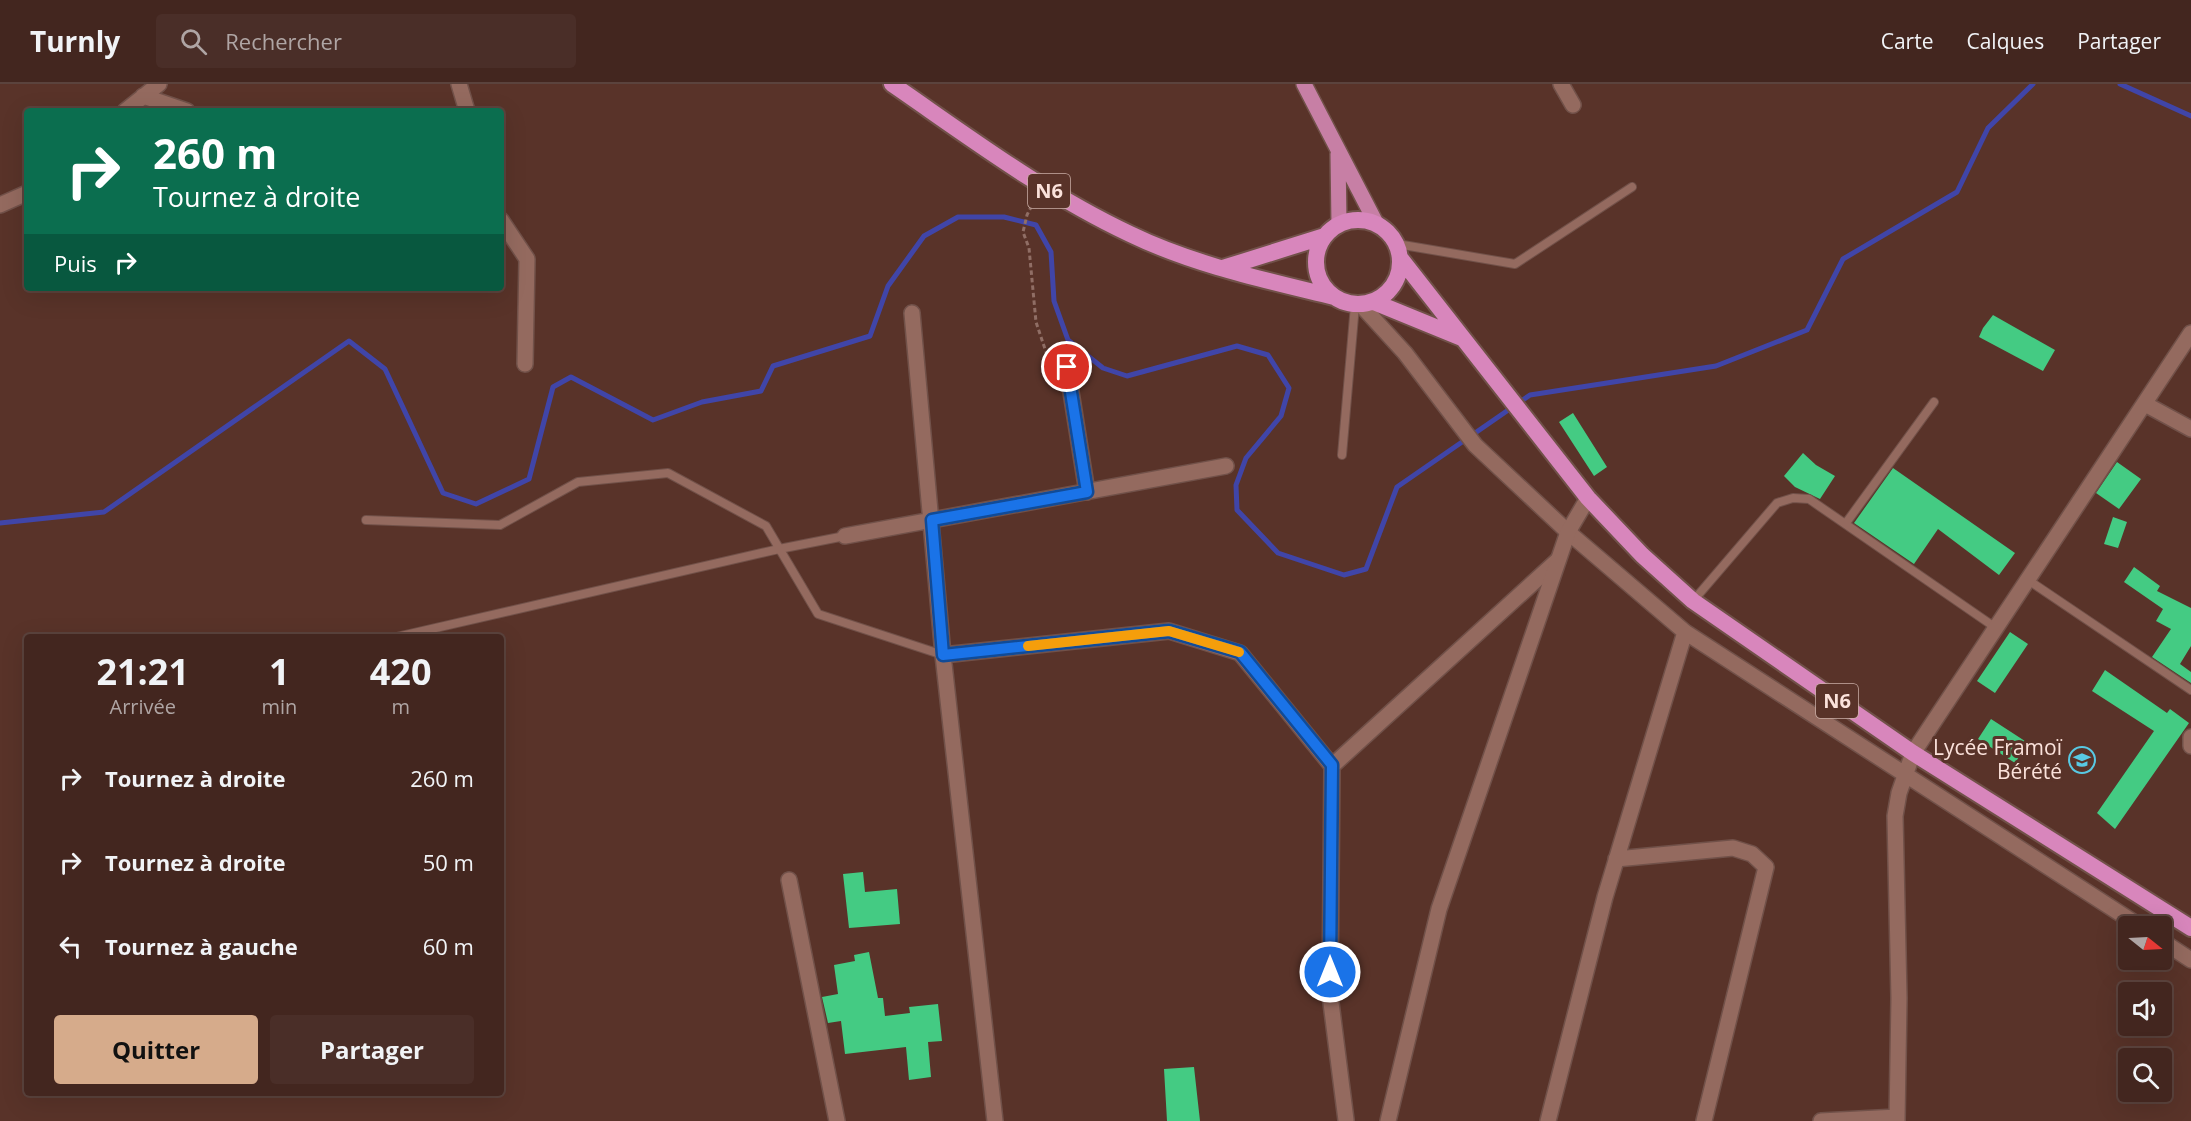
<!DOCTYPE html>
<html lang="fr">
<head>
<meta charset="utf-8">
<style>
  :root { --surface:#43261f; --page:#4a2e28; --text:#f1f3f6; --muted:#afa5a4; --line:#5b433d; --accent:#d6ab8b }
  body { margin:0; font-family:"Open Sans",sans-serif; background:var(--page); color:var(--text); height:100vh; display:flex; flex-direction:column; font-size:22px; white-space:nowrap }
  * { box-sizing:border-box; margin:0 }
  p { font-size:20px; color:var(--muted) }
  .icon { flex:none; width:33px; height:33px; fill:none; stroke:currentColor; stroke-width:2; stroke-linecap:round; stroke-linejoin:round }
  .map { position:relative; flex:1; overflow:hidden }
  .panel { position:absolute; left:24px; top:550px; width:480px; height:462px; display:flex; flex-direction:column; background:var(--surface); border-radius:6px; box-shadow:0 6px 24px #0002,0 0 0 2px var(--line) }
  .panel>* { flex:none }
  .banner { position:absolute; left:24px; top:24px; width:480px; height:183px; border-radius:6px; box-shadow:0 6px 24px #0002,0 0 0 2px var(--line); background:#0b6e4f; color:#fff; overflow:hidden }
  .needle { width:39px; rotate:108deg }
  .controls { position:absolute; left:2118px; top:832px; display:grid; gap:12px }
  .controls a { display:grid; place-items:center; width:54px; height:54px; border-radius:6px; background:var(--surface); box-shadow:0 6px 24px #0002,0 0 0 2px var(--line); font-size:30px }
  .pin { position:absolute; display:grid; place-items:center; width:51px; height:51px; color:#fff; margin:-26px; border:3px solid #fff; border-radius:50%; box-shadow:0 2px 6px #0007 }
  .me { position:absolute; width:66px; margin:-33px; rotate:0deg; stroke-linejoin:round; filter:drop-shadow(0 0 4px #0008) }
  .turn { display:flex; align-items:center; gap:21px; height:126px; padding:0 30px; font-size:27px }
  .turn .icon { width:78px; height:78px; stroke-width:2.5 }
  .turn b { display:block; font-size:42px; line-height:51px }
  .then { display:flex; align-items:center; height:57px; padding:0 30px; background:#0003; gap:12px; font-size:22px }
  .eta { display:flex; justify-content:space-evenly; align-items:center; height:102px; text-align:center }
  .eta b { font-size:36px; font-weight:700; line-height:42px }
  .button { display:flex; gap:12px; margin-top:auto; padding:12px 30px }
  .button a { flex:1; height:69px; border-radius:6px; background:var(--accent); color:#111; font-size:24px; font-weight:700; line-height:69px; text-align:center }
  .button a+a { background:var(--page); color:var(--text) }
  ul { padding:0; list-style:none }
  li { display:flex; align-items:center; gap:18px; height:84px; padding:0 30px }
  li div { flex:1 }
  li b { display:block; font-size:22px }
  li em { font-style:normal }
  header { display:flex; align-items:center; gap:36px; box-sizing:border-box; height:84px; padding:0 30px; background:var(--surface); border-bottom:2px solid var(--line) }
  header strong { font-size:28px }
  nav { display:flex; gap:33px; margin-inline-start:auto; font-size:21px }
  .search { width:420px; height:54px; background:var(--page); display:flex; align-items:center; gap:15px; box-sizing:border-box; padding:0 21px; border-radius:6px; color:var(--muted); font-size:22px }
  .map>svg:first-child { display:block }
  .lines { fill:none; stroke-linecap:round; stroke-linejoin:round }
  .stream { stroke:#4045a8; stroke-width:5 }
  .building { fill:#44cb83 }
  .service-casing { stroke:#715149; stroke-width:10 }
  .minor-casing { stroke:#715149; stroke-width:18 }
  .secondary-casing { stroke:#715149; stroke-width:18 }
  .primary-casing { stroke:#715149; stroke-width:18 }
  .trunk-casing { stroke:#715149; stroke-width:20 }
  .path { stroke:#906e65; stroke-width:3; stroke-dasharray:4.5 3; stroke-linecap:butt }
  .service { stroke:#946a5f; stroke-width:8 }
  .minor { stroke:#946a5f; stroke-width:15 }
  .secondary { stroke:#946a5f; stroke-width:15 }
  .primary { stroke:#c77fa5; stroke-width:15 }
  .trunk { stroke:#d886bc; stroke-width:16 }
  .route-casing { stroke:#114b97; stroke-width:15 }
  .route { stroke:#1a73e8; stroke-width:10 }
  .slow { stroke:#f59e0b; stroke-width:10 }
  .labels { text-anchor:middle; stroke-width:6; stroke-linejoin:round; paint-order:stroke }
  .shield { fill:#593329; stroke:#caaea6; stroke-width:1.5 }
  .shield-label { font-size:20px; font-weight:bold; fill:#fbe2db }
  .poi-label { font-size:21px; fill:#fbe2db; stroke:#593329; text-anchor:end }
</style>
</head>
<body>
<header>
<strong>Turnly</strong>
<div class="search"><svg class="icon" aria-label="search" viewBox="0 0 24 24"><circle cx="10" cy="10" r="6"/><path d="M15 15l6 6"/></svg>Rechercher</div>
<nav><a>Carte</a><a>Calques</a><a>Partager</a></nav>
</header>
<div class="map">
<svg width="2191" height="1037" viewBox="0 0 2191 1037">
  <rect width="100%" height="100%" fill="#593329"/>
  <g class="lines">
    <!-- stream -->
    <path class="stream" d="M2120,0l71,32
      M0,439l104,-11 245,-171 36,28 58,124 33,11 53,-25 24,-92 18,-10 82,43 49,-18 59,-11 12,-25 97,-30 18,-50 36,-50 34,-19h46l32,8 15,27 3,49 14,39 35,28 24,8 110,-30 31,9 21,33 -8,28 -35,42 -10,27 1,25 41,43 66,22 22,-6 31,-82 133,-92 186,-29 91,-36 36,-71 114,-67 31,-64 45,-44"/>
  </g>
  <!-- building -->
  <path class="building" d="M1993,231l62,35 -12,21 -64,-34 4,-9z
    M1573,329l34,54 -13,9 -35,-54z
    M1803,369l13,12 19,11 -15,23 -25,-12 -11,-11z
    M2117,378l24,17 -22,30 -23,-16z
    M1893,384l122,85 -16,22 -61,-46 -24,35 -60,-41z
    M2113,433l14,5 -9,26 -14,-4z
    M2134,483l26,19 -3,5 34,17v38l-11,18 11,8v11l-39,-26 19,-28 -15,-8 7,-12 -39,-27z
    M2010,548l18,12 -33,49 -18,-12z
    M2105,586l62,43 3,-4 19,14 -74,106 -18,-16 57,-82 -62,-40z
    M1991,635l37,24 -13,20 -37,-24z
    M863,788l2,20 32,-3 3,35 -51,4 -6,-54z
    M869,868l9,46h5l2,18 25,-3 -1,-6 29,-3 4,37 -14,1 3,35 -22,3 -3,-33 -61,7 -4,-33 -13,2 -6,-26 16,-3 -4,-29 21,-4 -1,-6z
    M1194,983l6,54h-33l-3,-52z"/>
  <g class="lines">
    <defs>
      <path id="service" d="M1397,160l118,20 117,-77
        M1342,371l13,-150
        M366,436l134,5 78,-43 90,-9 98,53 52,88 125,41
        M1846,439l88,-121
        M2028,496l163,110
        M1693,517l84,-98 16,-5 16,1 187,129
        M392,554l387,-89 66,-13"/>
      <path id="minor" d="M459,0l8,27
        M1561,0l12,21
        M143,12l44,15
        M125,27l34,-27
        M0,121l27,-12
        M501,136l26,39 -2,105
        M1361,221l44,48 70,92 93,87 117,100 456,295
        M912,229l31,342 52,466
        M1067,283l20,125
        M2145,320l46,25
        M845,452l381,-70
        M943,571l226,-24 71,22 92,113
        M2191,653v9
        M1616,775l117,-11 19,6 14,13 -62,254
        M789,796l48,241
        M2162,857l29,19
        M1346,1036l-16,-125 2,-229 226,-206
        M1548,1037l57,-224 80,-265
        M1821,1037l76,-4
        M1897,1037l2,-123 -4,-182 4,-23 14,-40 278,-420"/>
      <path id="secondary" d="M1388,1037l51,-212 129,-377 20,-34"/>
      <path id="primary" d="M1304,0l72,139
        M1338,70l1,70"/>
      <path id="trunk" d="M892,0c77,53 153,110 238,150 64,31 135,46 204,63
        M1316 178a42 42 0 1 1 84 0a42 42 0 1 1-84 0Z
        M1401,175l187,239 54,57 51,46 220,152 278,175
        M1223,184l102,-32
        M1374,218l88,36"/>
    </defs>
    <!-- service casing -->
    <use href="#service" class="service-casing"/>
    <!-- minor casing -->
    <use href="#minor" class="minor-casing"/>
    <!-- secondary casing -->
    <use href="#secondary" class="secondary-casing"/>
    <!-- primary casing -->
    <use href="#primary" class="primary-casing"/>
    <!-- trunk casing -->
    <use href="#trunk" class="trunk-casing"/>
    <!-- path -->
    <path class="path" d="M1035,115l-8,16 -4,17 6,16 7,74 14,42 4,1"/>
    <!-- service -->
    <use href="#service" class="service"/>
    <!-- minor -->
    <use href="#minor" class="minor"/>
    <!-- secondary -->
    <use href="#secondary" class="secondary"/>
    <!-- primary -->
    <use href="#primary" class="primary"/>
    <!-- trunk -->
    <use href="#trunk" class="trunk"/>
  </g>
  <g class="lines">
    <defs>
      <path id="route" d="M1067,283l20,125 -155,28 11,135 226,-24 71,21 92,113 -2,207"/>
    </defs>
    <!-- route casing -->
    <use href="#route" class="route-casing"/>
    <!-- route -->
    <use href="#route" class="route"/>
    <!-- slow -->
    <path class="slow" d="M1028,562l141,-15 70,21"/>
  </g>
  <!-- icons -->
  <defs>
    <symbol id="school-ring" viewBox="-11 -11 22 22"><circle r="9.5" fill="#593329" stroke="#58c9e3" stroke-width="1.5"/><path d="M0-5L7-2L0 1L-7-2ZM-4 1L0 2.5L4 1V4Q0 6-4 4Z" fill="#58c9e3"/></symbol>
  </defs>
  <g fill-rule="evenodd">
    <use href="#school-ring" x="2067" y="661" width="30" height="30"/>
  </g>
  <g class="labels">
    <!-- shield labels -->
    <g class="shield">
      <rect x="1028" y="90" width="42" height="34" rx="4.5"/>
      <rect x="1816" y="600" width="42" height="34" rx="4.5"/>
    </g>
    <g class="shield-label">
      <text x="1049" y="114">N6</text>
      <text x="1837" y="624">N6</text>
    </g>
    <!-- poi labels -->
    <g class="poi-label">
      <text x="2062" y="671">Lycée Framoï<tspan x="2062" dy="24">Bérété</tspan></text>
    </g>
  </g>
</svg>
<div class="controls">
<a><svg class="needle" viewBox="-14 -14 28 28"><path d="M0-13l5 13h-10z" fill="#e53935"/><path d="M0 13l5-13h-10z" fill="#afa5a4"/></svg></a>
<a><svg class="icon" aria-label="sound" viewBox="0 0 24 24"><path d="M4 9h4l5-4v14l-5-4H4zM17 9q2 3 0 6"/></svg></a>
<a><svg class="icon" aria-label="search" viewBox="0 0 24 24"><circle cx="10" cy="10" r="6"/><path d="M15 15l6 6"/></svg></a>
</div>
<div class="pin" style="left:1067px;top:283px;background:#d93025"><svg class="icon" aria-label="arrive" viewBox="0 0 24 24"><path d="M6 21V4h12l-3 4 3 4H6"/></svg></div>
<svg class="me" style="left:1330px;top:888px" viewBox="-20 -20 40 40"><circle r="17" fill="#1a73e8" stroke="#fff" stroke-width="3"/><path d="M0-11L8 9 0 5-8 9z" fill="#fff"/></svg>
<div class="banner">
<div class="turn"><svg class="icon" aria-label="right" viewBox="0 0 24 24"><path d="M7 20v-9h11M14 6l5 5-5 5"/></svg><div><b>260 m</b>Tournez à droite</div></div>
<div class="then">Puis<svg class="icon" aria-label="right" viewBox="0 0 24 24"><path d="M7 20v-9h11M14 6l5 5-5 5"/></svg></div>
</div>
<section class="panel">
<div class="eta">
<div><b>21:21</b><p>Arrivée</p></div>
<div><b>1</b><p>min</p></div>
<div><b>420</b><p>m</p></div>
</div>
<ul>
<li><svg class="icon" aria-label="right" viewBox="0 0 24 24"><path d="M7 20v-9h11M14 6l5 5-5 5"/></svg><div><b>Tournez à droite</b></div><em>260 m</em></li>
<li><svg class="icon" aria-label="right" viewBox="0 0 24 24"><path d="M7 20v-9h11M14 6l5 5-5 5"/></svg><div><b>Tournez à droite</b></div><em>50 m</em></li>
<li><svg class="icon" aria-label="left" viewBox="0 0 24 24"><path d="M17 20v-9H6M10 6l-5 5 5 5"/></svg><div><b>Tournez à gauche</b></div><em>60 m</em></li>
</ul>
<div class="button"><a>Quitter</a><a>Partager</a></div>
</section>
</div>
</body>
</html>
